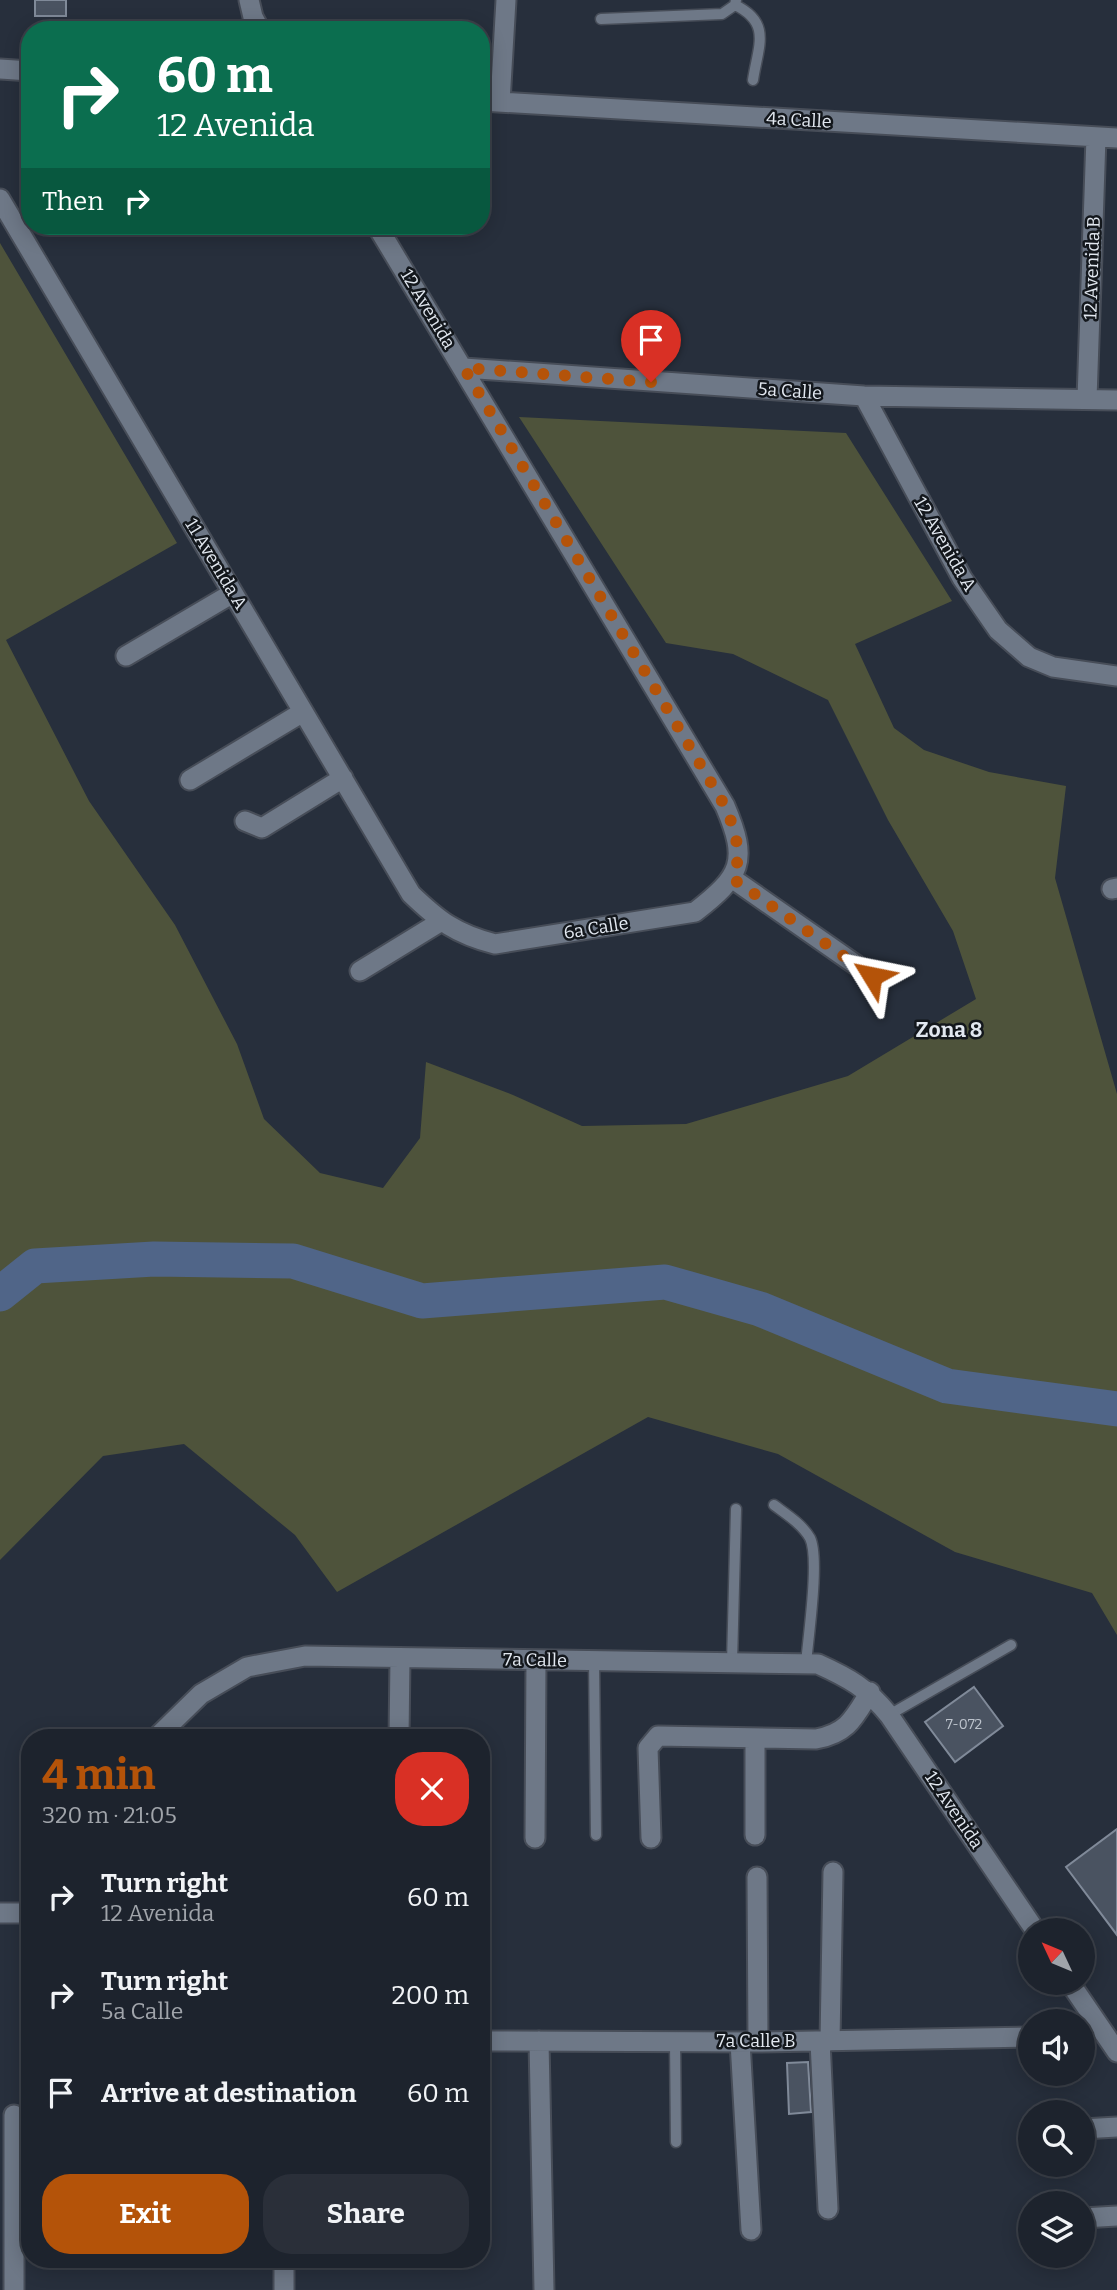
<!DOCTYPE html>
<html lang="en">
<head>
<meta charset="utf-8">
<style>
  :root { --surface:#1d232d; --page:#2a2f39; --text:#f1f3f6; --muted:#a0a4aa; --line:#3b4049; --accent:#b45309 }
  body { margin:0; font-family:Bitter,serif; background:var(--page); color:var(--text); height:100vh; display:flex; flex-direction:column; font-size:26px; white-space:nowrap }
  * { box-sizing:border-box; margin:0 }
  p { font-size:23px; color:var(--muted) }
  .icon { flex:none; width:38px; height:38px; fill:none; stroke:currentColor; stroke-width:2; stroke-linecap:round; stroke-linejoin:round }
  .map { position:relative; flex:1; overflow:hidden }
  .side { position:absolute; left:21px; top:1729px; width:469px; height:539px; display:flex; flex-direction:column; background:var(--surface); border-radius:28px; box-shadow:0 4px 18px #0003,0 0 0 2px var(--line) }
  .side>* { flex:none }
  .guide { position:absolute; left:21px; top:21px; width:469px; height:214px; border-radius:28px; box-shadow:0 4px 18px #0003,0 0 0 2px var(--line); background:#0b6e4f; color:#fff; overflow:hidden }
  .needle { width:46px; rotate:314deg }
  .fabs { position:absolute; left:1018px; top:1918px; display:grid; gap:14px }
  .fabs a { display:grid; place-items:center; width:77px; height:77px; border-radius:50%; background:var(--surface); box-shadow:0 4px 18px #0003,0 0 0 2px var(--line); font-size:35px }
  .pin { position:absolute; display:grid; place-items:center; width:60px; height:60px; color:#fff; margin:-72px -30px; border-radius:50% 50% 50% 0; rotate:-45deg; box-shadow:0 0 7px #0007 }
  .pin .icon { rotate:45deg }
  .me { position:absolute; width:77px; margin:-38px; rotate:305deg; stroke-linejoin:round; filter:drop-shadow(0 0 5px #0008) }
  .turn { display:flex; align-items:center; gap:24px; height:147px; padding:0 21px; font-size:32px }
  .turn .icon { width:91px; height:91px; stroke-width:2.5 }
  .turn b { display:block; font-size:49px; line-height:60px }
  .then { display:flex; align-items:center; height:66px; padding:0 21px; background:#0003; gap:14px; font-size:26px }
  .round { display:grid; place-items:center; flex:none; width:74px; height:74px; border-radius:28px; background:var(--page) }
  .overview { display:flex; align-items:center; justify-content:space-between; height:119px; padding:0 21px }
  h1 { font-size:42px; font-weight:700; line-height:52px; color:var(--accent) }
  .button { display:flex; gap:14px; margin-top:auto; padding:14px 21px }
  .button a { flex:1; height:80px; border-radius:28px; background:var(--accent); color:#fff; font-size:28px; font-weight:700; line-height:80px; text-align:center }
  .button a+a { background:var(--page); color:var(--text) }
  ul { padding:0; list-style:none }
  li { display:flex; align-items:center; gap:21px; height:98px; padding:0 21px }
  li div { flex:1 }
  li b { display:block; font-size:26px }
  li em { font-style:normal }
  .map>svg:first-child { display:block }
  .green { fill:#4e533b }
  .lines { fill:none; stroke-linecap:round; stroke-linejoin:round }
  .river { stroke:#506588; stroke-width:35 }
  .building { fill:#4a5361; stroke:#808a99; stroke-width:2 }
  .lane-casing { stroke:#474d58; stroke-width:13 }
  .street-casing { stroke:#474d58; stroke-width:23 }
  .lane { stroke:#6e7887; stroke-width:10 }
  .street { stroke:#6e7887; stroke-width:19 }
  .route { stroke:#b45309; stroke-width:12; stroke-dasharray:0 21.6 }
  .labels { text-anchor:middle; stroke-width:5; stroke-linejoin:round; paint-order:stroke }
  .number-label { font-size:14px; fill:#bcc3cc }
  .street-label { font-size:18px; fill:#e2e8f0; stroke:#13171c }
  .quarter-label { font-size:21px; font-weight:bold; fill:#e2e8f0; stroke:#13171c }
</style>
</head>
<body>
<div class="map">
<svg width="1117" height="2290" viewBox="0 0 1117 2290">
  <rect width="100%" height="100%" fill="#272f3c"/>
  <!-- green -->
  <path class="green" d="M0,243l177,300 -171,97 83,161 86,124 62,119 27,75 56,54 63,15 37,-50 6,-76 87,33 69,31 104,-2 162,-48 128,-77 -23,-68 -65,-111 -60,-120 -95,-46 -67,-11 -147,-226 327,16 106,168 -97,43 39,84 30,22 65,22 77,14 -11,92 62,216v541l-25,-42 -137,-41 -177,-98 -130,-37 -311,175 -42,-57 -111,-91 -81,12 -103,104z"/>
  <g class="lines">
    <!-- river -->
    <path class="river" d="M0,1294l35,-28 119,-7 139,2 129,40 243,-19 95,27 187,77 170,23"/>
  </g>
  <!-- building -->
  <path class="building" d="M35,0h31v16h-31z
    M974,1687l29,39 -48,36 -30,-40z
    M1117,1829v106l-51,-68z
    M808,2062l3,50 -22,2 -2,-51z"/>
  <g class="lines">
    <defs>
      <path id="lane" d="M735,5c37,18 23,41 18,75
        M601,19l121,-5 13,-9 1,-5
        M774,1505c12,9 28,19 36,33 10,20 -2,100 -4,126
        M594,1660l2,175
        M732,1663l4,-154
        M889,1715l122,-70
        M675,2042l1,100"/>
      <path id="street" d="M249,0l4,17 7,13
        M0,69l30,2
        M481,101l636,37
        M500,102l6,-102
        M0,199l411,695c28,27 45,40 84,50l200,-32c46,-36 54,-50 30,-106l-348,-580
        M464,368l400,28 253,4
        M864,396l98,182 36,52 31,27 24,10 64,9
        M1087,399l9,-262
        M126,656l107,-63
        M190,780l113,-68
        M245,821l17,7 81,-50
        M733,879l139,97
        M1112,889l5,-1
        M360,971l80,-49
        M156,1738l45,-44 46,-27 58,-11 513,8c31,14 49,24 71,51l146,215
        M399,1738l1,-80
        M755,1835v-97
        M535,1838l1,-178
        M651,1838l-3,-90 10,-12 158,3c32,-6 38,-21 54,-47
        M757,1877l1,165
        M0,1913h30
        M1070,1983l47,69
        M481,2041l277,1 273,-5
        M539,2041l5,249
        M820,2041l8,168
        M830,2041l3,-169
        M740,2042l11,188
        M14,2115v175
        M1083,2129l34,-2
        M1083,2218l34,-2
        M284,2259v31"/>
    </defs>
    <!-- lane casing -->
    <use href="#lane" class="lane-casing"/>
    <!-- street casing -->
    <use href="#street" class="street-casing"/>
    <!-- lane -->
    <use href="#lane" class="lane"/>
    <!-- street -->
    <use href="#street" class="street"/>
  </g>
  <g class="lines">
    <!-- route -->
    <path class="route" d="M651,382l-187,-14 261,438c10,24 18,47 8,73l139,97"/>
  </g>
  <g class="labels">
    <!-- number labels -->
    <g class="number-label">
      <text x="964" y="1729">7-072</text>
    </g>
    <!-- street labels -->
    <g class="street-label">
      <text transform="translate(799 120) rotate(3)" y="6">4a Calle</text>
      <text transform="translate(1092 268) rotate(-88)" y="6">12 Avenida B</text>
      <text transform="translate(428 309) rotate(59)" y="6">12 Avenida</text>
      <text transform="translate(790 391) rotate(4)" y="6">5a Calle</text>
      <text transform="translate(945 544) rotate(60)" y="6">12 Avenida A</text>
      <text transform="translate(216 564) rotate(59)" y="6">11 Avenida A</text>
      <text transform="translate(596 928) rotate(-9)" y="6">6a Calle</text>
      <text transform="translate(535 1660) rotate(1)" y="6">7a Calle</text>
      <text transform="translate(954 1810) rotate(56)" y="6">12 Avenida</text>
      <text x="756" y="2047">7a Calle B</text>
    </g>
    <!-- quarter labels -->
    <g class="quarter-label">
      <text x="949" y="1037">Zona 8</text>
    </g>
  </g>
</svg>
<div class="fabs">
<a><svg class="needle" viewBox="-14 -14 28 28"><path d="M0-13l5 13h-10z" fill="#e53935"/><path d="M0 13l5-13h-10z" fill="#a0a4aa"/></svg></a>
<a><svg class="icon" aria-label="sound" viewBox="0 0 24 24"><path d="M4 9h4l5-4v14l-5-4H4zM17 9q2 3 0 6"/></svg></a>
<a><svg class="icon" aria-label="search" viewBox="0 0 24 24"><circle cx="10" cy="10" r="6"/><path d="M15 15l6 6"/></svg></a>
<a><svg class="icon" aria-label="layers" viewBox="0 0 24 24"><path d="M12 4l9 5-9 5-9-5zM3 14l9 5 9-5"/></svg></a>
</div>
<div class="pin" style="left:651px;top:382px;background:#d93025"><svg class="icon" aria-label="arrive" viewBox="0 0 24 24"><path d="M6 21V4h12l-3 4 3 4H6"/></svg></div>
<svg class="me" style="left:872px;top:976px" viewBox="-20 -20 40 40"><path d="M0-17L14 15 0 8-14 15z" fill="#b45309" stroke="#fff" stroke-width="4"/></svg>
<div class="guide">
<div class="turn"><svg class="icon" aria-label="right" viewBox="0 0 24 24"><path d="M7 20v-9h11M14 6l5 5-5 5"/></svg><div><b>60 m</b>12 Avenida</div></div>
<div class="then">Then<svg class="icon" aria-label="right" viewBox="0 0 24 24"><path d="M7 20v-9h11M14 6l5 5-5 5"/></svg></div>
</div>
<section class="side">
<div class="overview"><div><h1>4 min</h1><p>320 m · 21:05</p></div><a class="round" style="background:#d93025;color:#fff"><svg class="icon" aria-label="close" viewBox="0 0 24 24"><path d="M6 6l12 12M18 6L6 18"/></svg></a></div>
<ul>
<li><svg class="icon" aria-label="right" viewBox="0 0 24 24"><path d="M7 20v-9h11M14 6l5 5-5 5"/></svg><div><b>Turn right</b><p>12 Avenida</p></div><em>60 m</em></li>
<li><svg class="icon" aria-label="right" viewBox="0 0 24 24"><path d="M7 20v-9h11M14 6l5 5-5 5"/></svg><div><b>Turn right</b><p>5a Calle</p></div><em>200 m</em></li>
<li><svg class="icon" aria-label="arrive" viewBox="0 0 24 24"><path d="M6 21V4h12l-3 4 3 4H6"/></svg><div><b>Arrive at destination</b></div><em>60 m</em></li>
</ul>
<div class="button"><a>Exit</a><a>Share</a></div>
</section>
</div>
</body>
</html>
